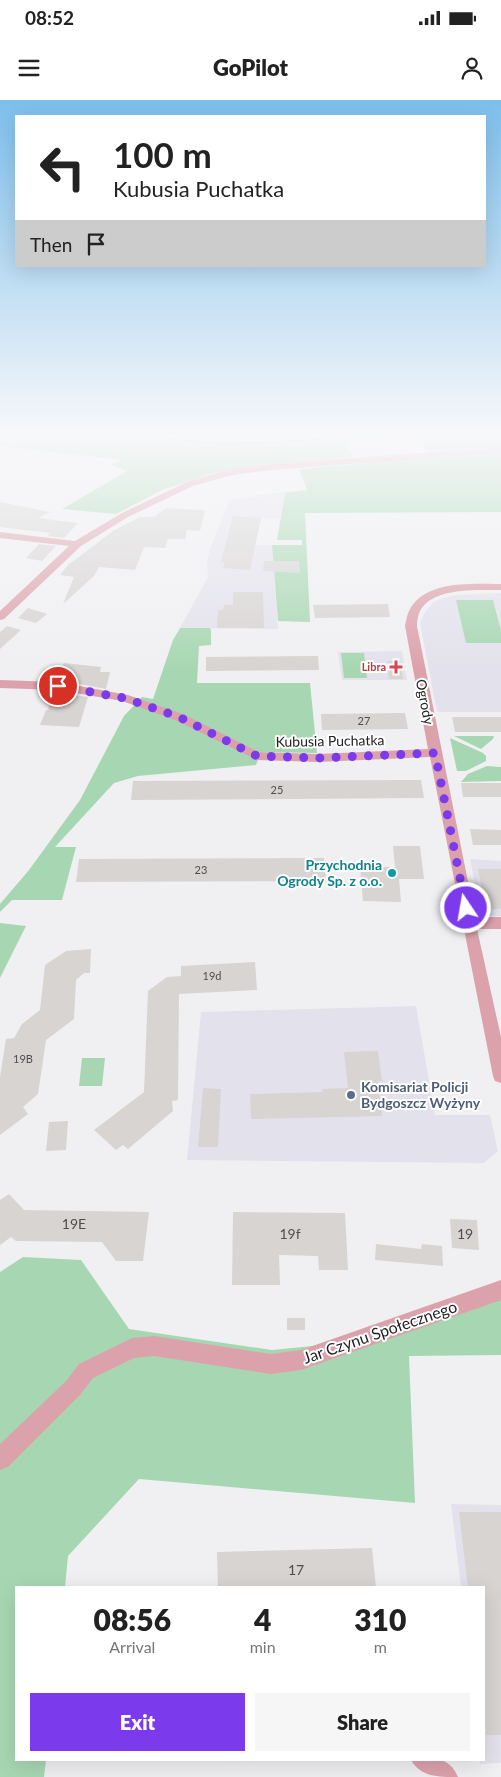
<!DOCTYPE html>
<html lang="en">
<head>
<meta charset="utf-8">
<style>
  :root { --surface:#fff; --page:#f6f6f6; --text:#222; --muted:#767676; --accent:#7c3aed }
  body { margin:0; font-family:Lato,sans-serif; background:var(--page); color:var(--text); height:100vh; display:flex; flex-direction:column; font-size:19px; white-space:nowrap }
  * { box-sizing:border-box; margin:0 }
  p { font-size:16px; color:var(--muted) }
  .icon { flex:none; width:28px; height:28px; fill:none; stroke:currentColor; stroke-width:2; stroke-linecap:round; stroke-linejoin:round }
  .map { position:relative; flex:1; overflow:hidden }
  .details { position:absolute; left:15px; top:1486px; width:470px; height:175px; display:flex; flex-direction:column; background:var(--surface); border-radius:0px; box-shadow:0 5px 20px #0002 }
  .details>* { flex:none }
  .top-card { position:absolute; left:15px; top:15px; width:471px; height:152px; border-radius:0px; box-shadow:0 5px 20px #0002; background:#fff; color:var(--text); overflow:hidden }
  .pin { position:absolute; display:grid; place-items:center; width:42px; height:42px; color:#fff; margin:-21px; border:2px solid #fff; border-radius:50%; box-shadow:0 1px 5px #0007 }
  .me { position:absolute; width:55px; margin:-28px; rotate:348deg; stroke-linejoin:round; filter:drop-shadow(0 0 4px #0008) }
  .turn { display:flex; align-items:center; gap:18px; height:105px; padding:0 15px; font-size:22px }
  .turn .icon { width:65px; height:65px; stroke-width:2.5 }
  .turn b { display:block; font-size:35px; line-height:42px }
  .then { display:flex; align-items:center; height:48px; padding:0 15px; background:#0003; gap:10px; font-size:19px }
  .eta { display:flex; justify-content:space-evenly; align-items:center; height:85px; text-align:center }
  .eta b { font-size:30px; font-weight:800; line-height:35px }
  .cta { display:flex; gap:10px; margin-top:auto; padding:10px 15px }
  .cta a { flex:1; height:58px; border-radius:0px; background:var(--accent); color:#fff; font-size:20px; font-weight:800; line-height:58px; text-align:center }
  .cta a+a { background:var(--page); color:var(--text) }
  .status { display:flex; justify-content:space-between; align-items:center; height:35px; padding:0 25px; background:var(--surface); direction:ltr }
  .status svg { height:14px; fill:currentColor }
  header { display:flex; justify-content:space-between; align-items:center; height:65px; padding:0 15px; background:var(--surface); font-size:22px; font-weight:800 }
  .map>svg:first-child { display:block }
  .built { fill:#e3e2ec }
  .green { fill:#a7d7b2 }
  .building { fill:#d7d4d2 }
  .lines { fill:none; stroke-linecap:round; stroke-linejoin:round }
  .minor { fill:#dca2ac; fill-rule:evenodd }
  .tram { stroke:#616162; stroke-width:1 }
  .route { stroke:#7c3aed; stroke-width:9; stroke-dasharray:0 16.2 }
  .health-dot { fill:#e0444e; stroke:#fff; stroke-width:2 }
  .culture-dot { fill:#0f9aa8; stroke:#fff; stroke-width:2 }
  .service-dot { fill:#5c6f8a; stroke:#fff; stroke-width:2 }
  .labels { text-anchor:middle; stroke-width:4; stroke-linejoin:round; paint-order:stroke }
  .far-health-label { font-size:11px; font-weight:bold; fill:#be3a42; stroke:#fff; text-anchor:end }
  .number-label { font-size:11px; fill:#4f4e4f }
  .street-label { font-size:14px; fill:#222223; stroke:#fff }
  .culture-label { font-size:14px; font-weight:bold; fill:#0d838f; stroke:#fff; text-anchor:end }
  .service-label { font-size:14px; font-weight:bold; fill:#4e5e75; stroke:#fff; text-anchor:start }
  .near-number-label { font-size:14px; fill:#4f4e4f }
  .near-street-label { font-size:16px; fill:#222223; stroke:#fff }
</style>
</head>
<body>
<div class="status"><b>08:52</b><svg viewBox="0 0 49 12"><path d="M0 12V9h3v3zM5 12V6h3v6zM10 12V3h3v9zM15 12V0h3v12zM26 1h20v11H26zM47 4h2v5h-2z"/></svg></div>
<header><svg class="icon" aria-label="menu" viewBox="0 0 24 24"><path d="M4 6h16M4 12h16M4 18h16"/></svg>GoPilot<svg class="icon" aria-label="person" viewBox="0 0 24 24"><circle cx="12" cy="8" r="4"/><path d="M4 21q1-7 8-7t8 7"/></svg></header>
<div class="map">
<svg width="501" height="1677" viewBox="0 0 501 1677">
  <rect width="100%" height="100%" fill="#f0f0f3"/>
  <!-- built -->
  <path class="built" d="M285,393l-5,26 -19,-1 -6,27h17l6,84 -98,-1 28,-51 -1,-15 3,-13 19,-49z
    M501,493v119h-64l-17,-89 3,-8 10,-13 10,-4 12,-3z
    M402,551l5,29h-65l-4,-28z
    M470,759l31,2v55h-20z
    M416,906l19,109h55l8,36 -14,12 -297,-3 14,-148z
    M451,1404l50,1v258l-21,1v-4h4v-172l-23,-1z"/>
  <!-- green -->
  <path class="green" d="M0,334h363l1,2 31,-2h106v13l-74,4 -5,-8 -10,-4 -17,-2 -39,4 -11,5 10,11 -104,9 -37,7 -52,17 -46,24 -54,-5 65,-38 -16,-6 11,-5 -122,-14z
    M501,352v60l-196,1 5,109 -32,-1 -6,-76h30v-5h-25l8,-47 -56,6 78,-9 -8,-21z
    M456,500h37l8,31v12h-35z
    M180,528h30l1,2v15l-12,1 -2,37h113l7,70 -56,-1 -5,13 -118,11 -24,7 -59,64h21l-14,53h-50l-12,12v-8l29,-34 51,-70 44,-84 18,-19 11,2 20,-59z
    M341,553h23l3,25h-23z
    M454,636h40l-1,3 -12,10z
    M450,638l33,15 3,3v5l-20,10h-9z
    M487,666l14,1v14l-40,1 7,-8z
    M0,823l26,3 -26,52z
    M82,958h23l-3,28h-23z
    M23,1157l58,3 48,69 143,21 41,-4 -13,9 -30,2 -142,-15 -128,106v-176z
    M501,1199v56l-92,1 6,147 -276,-24 -71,77 -3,31 -49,1v172h30l-2,17h-44v-310l95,-95 38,-20 135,16z"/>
  <!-- building -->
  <path class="building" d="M0,402l50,10 -12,6 40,5 -14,15 -17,-2 3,-3 -50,-6z
    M166,408l39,2 -5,21 -13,-1 -2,9h-17l-3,9 -21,-1 -9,23 -36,-3 -5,9 -31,28 11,-27 -14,-2 8,-10 45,-34 27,-14h14z
    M233,416l28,2 -11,52 -27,-2 2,-5 -4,-1z
    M39,444l17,2 -14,15 -16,-3z
    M264,461h35l1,12 -37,-2z
    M233,492h30l1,36h-47l1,-18h5l1,-5h9z
    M388,504l2,13 -75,1 -2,-13z
    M28,508l19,6 -11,9 -18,-5z
    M7,526l14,4 -21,19v-17z
    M318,556l1,14 -113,1v-14z
    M387,561h13l3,18h-14z
    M64,563l37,4 -1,5h10l-4,17 -47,-9z
    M53,592l35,5 -9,30 -39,-2 6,-15h2z
    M405,613l3,16 -86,1 -1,-16z
    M452,617h49v15h-46z
    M421,680l3,18 -293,2 2,-19z
    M461,683h40v14h-38z
    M470,729l31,1v15h-28z
    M393,746h27l4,33h-25l2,23 -38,-1 -3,-34h35z
    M324,758l2,23 -250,1 3,-23z
    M478,769h23v40h-15z
    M91,849l-1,24h-6l-8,7 -2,39 -28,21 -8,54 -15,13 5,7 -28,21v-58l6,-38 8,-1 8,-14 18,-14 5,-45 21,-14z
    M255,862l2,28 -78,4 -1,106 -6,1 1,10 -45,38 -5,-4 -7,5 -22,-20 50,-38 4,-101 19,-14 14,-1v-10z
    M378,951l4,30h-4l4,35 -131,3 -1,-25 73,-2 -1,-3 26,-1 -4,-36z
    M203,988l18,1 -3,58h-20z
    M68,1021l-2,29 -20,1 3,-29z
    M9,1094l15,16 125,2 -6,49h-27l-14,-19 -86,-1 -5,-4 -11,8v-45z
    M233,1112l112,1 3,57h-29l-1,-14 -39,-1 1,30h-48z
    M450,1119l27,1 2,30 -27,-2z
    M376,1144l45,5 1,-5 20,2 1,20 -68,-6z
    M287,1218h18v12h-18z
    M459,1412h42v223h-15l-2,-21v-126h-16z
    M372,1448l4,40h-158l-1,-36z"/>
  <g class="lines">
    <!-- minor -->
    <path class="minor" d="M501,347v6l-230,17 -39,5 -39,11 -65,31 -47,29 -77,73 -4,1v-9l69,-65 -69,-8v-6l75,9 47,-28 65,-31 44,-13 40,-5z
      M501,484v6c-23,0 -69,-3 -81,21 -2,4 -3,10 -3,15l58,291h26v12h-24l24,108v46l-6,-2 -2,-5 -63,-319 -112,5 -61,-2 -82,-40 -53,-19 -64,-11 -58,-2v-8l58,2 70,13 55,19 76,38 59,2 110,-5 -23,-123c1,-5 2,-11 4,-15 15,-31 63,-27 92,-27z
      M501,1180v20l-200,70 -30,4 -117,-18 -20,2 -41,20 -13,17 -72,72 -8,3v-26l66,-63 13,-17 53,-26 22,-2 117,18 30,-4z
      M411,1660c21,0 37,-6 47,17 -21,0 -37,0 -47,-17z"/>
    <!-- tram -->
    <path class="tram" d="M115,334l109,10 45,-1 112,-9"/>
  </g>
  <!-- sky -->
  <linearGradient id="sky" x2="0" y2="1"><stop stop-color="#7dbfec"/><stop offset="0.59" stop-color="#f8f8fa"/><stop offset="1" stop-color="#f8f8fa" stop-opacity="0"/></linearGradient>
  <rect width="501" height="569" fill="url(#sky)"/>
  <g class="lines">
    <!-- route -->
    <path class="route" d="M58,586l66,12 18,6 37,13 78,39 61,2 117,-5 31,155"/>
  </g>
  <!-- markers -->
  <path class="health-dot" d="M393.5 559.5h5v5h5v5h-5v5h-5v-5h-5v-5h5z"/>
  <circle class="culture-dot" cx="392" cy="773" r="5"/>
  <circle class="service-dot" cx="351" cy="995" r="5"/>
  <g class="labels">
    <!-- far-health labels -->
    <g class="far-health-label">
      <text x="386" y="571">Libra</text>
    </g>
    <!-- number labels -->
    <g class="number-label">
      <text x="364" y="625">27</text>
      <text x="277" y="694">25</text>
      <text x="201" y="774">23</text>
      <text x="212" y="880">19d</text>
      <text x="23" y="963">19B</text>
    </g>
    <!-- street labels -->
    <g class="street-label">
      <text transform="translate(425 602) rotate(79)" y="5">Ogrody</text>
      <text transform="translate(330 641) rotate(-1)" y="5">Kubusia Puchatka</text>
    </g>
    <!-- culture labels -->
    <g class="culture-label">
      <text x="382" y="770">Przychodnia<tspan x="382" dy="16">Ogrody Sp. z o.o.</tspan></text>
    </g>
    <!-- service labels -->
    <g class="service-label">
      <text x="361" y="992">Komisariat Policji<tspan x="361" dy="16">Bydgoszcz Wyżyny</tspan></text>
    </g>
    <!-- near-number labels -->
    <g class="near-number-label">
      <text x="74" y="1129">19E</text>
      <text x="290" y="1139">19f</text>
      <text x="465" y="1139">19</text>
      <text x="296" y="1475">17</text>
    </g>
    <!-- near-street labels -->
    <g class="near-street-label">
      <text transform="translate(380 1232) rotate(-19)" y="6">Jar Czynu Społecznego</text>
    </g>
  </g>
</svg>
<div class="pin" style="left:58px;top:586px;background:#d93025"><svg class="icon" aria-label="arrive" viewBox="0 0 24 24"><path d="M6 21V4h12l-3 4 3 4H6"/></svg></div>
<svg class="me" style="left:466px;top:808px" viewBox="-20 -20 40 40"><circle r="17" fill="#7c3aed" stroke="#fff" stroke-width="3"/><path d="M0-11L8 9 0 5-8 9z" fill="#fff"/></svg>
<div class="top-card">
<div class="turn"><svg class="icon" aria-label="left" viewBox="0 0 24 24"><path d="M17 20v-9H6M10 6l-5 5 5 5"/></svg><div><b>100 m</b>Kubusia Puchatka</div></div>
<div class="then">Then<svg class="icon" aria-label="arrive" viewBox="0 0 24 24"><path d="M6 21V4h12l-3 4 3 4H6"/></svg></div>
</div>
<section class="details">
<div class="eta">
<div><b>08:56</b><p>Arrival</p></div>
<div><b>4</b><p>min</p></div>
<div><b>310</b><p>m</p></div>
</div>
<div class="cta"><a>Exit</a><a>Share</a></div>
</section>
</div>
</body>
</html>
